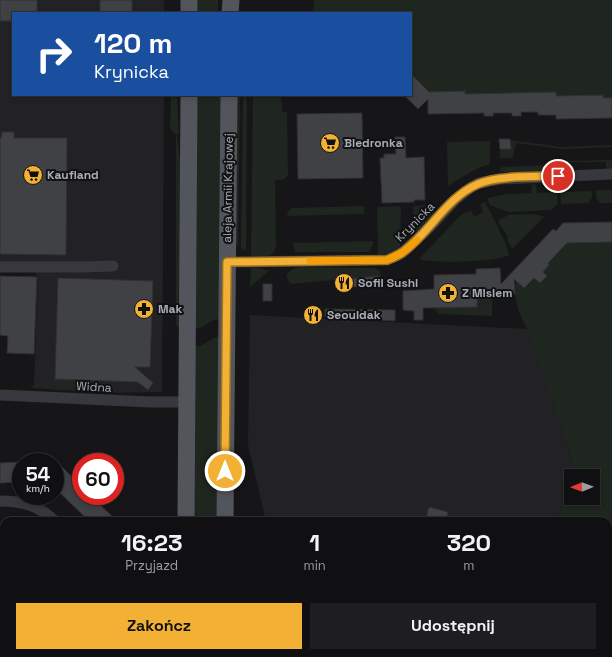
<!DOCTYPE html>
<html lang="pl">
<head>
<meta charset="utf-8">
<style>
  :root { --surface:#101012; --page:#1e1e20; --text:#f1f3f6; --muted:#9c9d9f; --line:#303032; --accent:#f2b134 }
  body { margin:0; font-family:"Space Grotesk",sans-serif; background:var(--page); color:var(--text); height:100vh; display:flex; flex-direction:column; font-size:15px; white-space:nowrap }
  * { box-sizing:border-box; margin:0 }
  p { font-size:13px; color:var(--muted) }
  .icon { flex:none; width:22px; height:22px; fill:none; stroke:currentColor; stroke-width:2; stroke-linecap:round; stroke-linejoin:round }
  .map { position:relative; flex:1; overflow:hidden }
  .sheet { position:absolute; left:0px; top:517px; width:612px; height:140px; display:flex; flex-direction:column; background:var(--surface); border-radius:12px 12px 0 0; box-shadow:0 2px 6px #0003,0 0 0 1px var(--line) }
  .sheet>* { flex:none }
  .top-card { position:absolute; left:12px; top:12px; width:400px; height:84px; border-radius:0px; box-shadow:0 2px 6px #0003,0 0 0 1px var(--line); background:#1a4fa0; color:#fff; overflow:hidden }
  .needle { width:26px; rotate:269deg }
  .controls { position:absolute; left:564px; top:469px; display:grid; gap:8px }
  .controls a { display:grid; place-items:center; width:36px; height:36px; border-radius:0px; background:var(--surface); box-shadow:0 2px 6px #0003,0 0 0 1px var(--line); font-size:20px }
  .speed { position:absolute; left:12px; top:453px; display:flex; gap:8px; font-size:20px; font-weight:700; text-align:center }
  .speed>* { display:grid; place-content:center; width:52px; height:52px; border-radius:50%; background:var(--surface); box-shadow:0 2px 6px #0003,0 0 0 1px var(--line); line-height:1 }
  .speed small { font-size:10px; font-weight:400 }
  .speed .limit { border:6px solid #d22; background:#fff; color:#111 }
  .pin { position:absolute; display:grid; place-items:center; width:34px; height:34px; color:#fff; margin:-17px; border:2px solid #fff; border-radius:50%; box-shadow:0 1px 4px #0007 }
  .me { position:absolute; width:44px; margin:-22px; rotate:0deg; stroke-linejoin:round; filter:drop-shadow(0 0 3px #0008) }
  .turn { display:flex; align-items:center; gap:14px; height:84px; padding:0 16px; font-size:18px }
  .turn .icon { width:52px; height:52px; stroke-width:2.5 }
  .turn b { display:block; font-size:28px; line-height:34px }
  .eta { display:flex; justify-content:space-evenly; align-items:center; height:68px; text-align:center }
  .eta b { font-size:24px; font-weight:600; line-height:28px }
  .cta { display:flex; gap:8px; margin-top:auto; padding:8px 16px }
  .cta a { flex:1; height:46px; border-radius:0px; background:var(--accent); color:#111; font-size:16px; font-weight:600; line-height:46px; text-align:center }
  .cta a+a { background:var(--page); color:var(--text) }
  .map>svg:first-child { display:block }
  .built { fill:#222225 }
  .green { fill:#1e261f; fill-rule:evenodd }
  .building { fill:#404145; stroke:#303034 }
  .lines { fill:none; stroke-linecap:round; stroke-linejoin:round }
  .street { stroke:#37383d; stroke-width:11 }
  .primary { stroke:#53555c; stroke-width:17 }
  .route-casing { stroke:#9d7322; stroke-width:10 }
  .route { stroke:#f2b134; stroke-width:7 }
  .slow { stroke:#f59e0b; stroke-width:7 }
  .labels { text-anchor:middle; stroke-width:4; stroke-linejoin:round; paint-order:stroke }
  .poi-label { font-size:12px; font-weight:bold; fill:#a8adb8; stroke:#111113; text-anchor:start }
  .street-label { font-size:12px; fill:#a8adb8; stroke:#111113 }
</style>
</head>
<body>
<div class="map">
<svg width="612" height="657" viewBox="0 0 612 657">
  <rect width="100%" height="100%" fill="#161618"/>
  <!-- built -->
  <path class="built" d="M0,0h164v13h-151v82h151l-2,297 -56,1 -75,-5 3,-3 4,-107 -3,-6h-35z
    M250,315l277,14 46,135 -15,57h-292l-18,-76z
    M272,653h252l-1,4h-252z"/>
  <!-- green -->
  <path class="green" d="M198,0h20v13h-20z
    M314,0h298v98l-56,1 -1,-7 -90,2v-3h-13l-15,3v-2h-8l-18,-18v-61h-98z
    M171,95h6l2,39h-2l3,25v170l-4,-4v-190l-6,-6z
    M197,95h25l-3,224c-9,1 -15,9 -24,10z
    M237,95h3l-2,152 -4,-9z
    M243,95h4l-1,156 -5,-3z
    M253,95h28l1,17h5l1,63 -5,5h-8l1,67c-4,12 -14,10 -25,10z
    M510,140l51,7 51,-2v2l-50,2 -46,-6 -3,15h-13v-9h11z
    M490,141v23c-15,5 -29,13 -42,22l-1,-44z
    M612,160v9h-6v-7h-40l-4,3 -3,6 -57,1 -3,-2 3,-3 55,-2 3,-4z
    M532,184l4,1 1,8 19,-1 1,2 1,10 -7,6 -42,2 -19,-7 -3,-7 19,-4 25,-1z
    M596,190h16v13h-12l-4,-5z
    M592,191v7l-4,5 -27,1 -1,-11 2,-1z
    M485,202c6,11 23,43 24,53 -12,7 -77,9 -90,4l42,-44 10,-5 3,7 9,-5 -3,-8z
    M428,205l6,4v5l-17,18 -3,-5 -1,-20 2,-1z
    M364,206v8l-77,2 1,-4 4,-4z
    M399,206l2,2 -1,39 -10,5 -12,4 -1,-49z
    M534,214l10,3 -32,32 -5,-9 1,-3c-3,-7 -8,-10 -10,-17l11,-5z
    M373,241v3l-4,8h-74l-2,-9z
    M612,242v415h-89l1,-4h84v-132h-50l15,-57 -46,-135c-9,-18 -12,-25 -12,-45l2,-3 17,-3 6,5 7,-7 -4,-4 6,-7 -1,-2 19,-20zM571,476h22v22h-22z
    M301,267l75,1 4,3 1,7 -3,6 -3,-8 -84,8c-10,-10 0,-16 10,-17z
    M251,268h9l9,3 -19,16z
    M477,294h15v22l-53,-2 -4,-4v-2l42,-1z
    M216,337h3l-2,184h-24l2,-175h5z
    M55,379l51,2 -2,8 -49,-2z"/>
  <!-- building -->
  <path class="building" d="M0,0h37v13h-24v8h-13z
    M100,0h32v12h-32z
    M411,74l18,18 36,-1v3l91,-2v4l47,-1v3h9v20l-56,1v-4h-18v-3h-17v4h-9v-3h-19v3h-9v-3l-56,1v-15l-10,10 -14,-14h7z
    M362,113l1,65 -65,1 -1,-65z
    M2,132h12v6h53l-1,117 -66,-1v-116h1z
    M395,137h10l1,21 18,-1 1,43h-11v2l-32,1 -2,-45h4v-4h12z
    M499,139h11l1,10h-11z
    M612,222v20l-45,1 -19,20 1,2 -6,7 4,4 -7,7 -6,-5 -10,10 -10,-9 1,15h-38v13l-54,1v12h-9v-9l-11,-1v-19l31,-2v-14l42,-1v-5l24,-1 1,16 52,-55 3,2 7,-8z
    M0,276l37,1 -3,77 -27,-1 1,-17 -8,-1z
    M378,276v9l-40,3 -1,-8z
    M58,278l95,3 -3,86h-15l18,16 -5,7 -10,-8 -83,-3z
    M263,284h9v17h-9z
    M325,309l70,1v11l-70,-4z
    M55,460l26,26v10h10l26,25h-28l-34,-33z
    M21,462v20l-21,1v-20z
    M429,507l19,5 -2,9h-21z"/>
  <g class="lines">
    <!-- street -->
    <path class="street" d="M227,262l160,-2 16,-8 26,-24 26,-28 15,-12 9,-5 21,-4 112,-5
      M0,267h83l30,-1
      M0,395l150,7h37
      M0,501c22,0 38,4 55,20
      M89,653v4"/>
    <!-- primary -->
    <path class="primary" d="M189,13v-13
      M230,13l1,-13
      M186,521l3,-426
      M225,521l4,-426
      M185,657v-4
      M224,657v-4"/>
  </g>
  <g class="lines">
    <defs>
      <path id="route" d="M225,471l2,-209 160,-2c5,-2 11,-4 16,-8 27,-20 44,-55 75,-68 21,-9 57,-7 80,-8"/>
    </defs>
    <!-- route casing -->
    <use href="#route" class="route-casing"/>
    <!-- route -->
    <use href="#route" class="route"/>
    <!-- slow -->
    <path class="slow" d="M310,261l77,-1 16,-8 14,-12"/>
  </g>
  <!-- icons -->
  <defs>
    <symbol id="supermarket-disc" viewBox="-11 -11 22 22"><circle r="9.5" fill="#f2b134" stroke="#111113"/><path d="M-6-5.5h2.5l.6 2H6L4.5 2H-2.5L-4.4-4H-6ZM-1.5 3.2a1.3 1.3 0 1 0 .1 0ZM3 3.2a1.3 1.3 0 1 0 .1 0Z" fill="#111"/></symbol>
    <symbol id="restaurant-disc" viewBox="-11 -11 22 22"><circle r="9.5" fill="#f2b134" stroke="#111113"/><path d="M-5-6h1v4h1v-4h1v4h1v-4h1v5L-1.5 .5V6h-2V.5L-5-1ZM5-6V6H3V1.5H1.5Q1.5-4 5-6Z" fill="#111"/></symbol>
    <symbol id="pharmacy-disc" viewBox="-11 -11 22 22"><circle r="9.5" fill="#f2b134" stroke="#111113"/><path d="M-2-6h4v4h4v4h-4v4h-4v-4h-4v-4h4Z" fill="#111"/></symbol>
  </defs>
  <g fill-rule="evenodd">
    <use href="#supermarket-disc" x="319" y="132" width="22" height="22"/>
    <use href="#supermarket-disc" x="22" y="164" width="22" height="22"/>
    <use href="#restaurant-disc" x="333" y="272" width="22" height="22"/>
    <use href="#pharmacy-disc" x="437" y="282" width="22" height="22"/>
    <use href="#pharmacy-disc" x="133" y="298" width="22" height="22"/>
    <use href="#restaurant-disc" x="302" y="304" width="22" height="22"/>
  </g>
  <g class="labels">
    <!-- poi labels -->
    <g class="poi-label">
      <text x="344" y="147">Biedronka</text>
      <text x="47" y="179">Kaufland</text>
      <text x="358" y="287">Sofii Sushi</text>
      <text x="462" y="297">Z Misiem</text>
      <text x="158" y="313">Mak</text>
      <text x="327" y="319">Seouldak</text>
    </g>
    <!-- street labels -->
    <g class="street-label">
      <text transform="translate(228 188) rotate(-89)" y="4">aleja Armii Krajowej</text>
      <text transform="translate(415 222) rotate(-45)" y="4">Krynicka</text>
      <text transform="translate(94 387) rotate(3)" y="4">Widna</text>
    </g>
  </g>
</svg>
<div class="controls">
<a><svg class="needle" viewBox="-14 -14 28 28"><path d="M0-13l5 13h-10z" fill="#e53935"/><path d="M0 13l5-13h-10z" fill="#9c9d9f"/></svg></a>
</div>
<div class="speed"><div>54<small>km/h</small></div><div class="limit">60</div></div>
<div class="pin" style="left:558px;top:176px;background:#d93025"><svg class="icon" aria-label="arrive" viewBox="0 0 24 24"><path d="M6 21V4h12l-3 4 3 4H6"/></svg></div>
<svg class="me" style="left:225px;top:471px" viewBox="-20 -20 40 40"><circle r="17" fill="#f2b134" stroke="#fff" stroke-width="3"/><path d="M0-11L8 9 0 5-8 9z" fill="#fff"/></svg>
<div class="top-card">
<div class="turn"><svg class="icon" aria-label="right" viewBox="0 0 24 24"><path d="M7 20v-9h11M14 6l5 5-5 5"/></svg><div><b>120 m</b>Krynicka</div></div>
</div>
<section class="sheet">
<div class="eta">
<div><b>16:23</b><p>Przyjazd</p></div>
<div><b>1</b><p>min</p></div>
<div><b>320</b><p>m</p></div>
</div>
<div class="cta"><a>Zakończ</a><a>Udostępnij</a></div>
</section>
</div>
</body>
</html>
